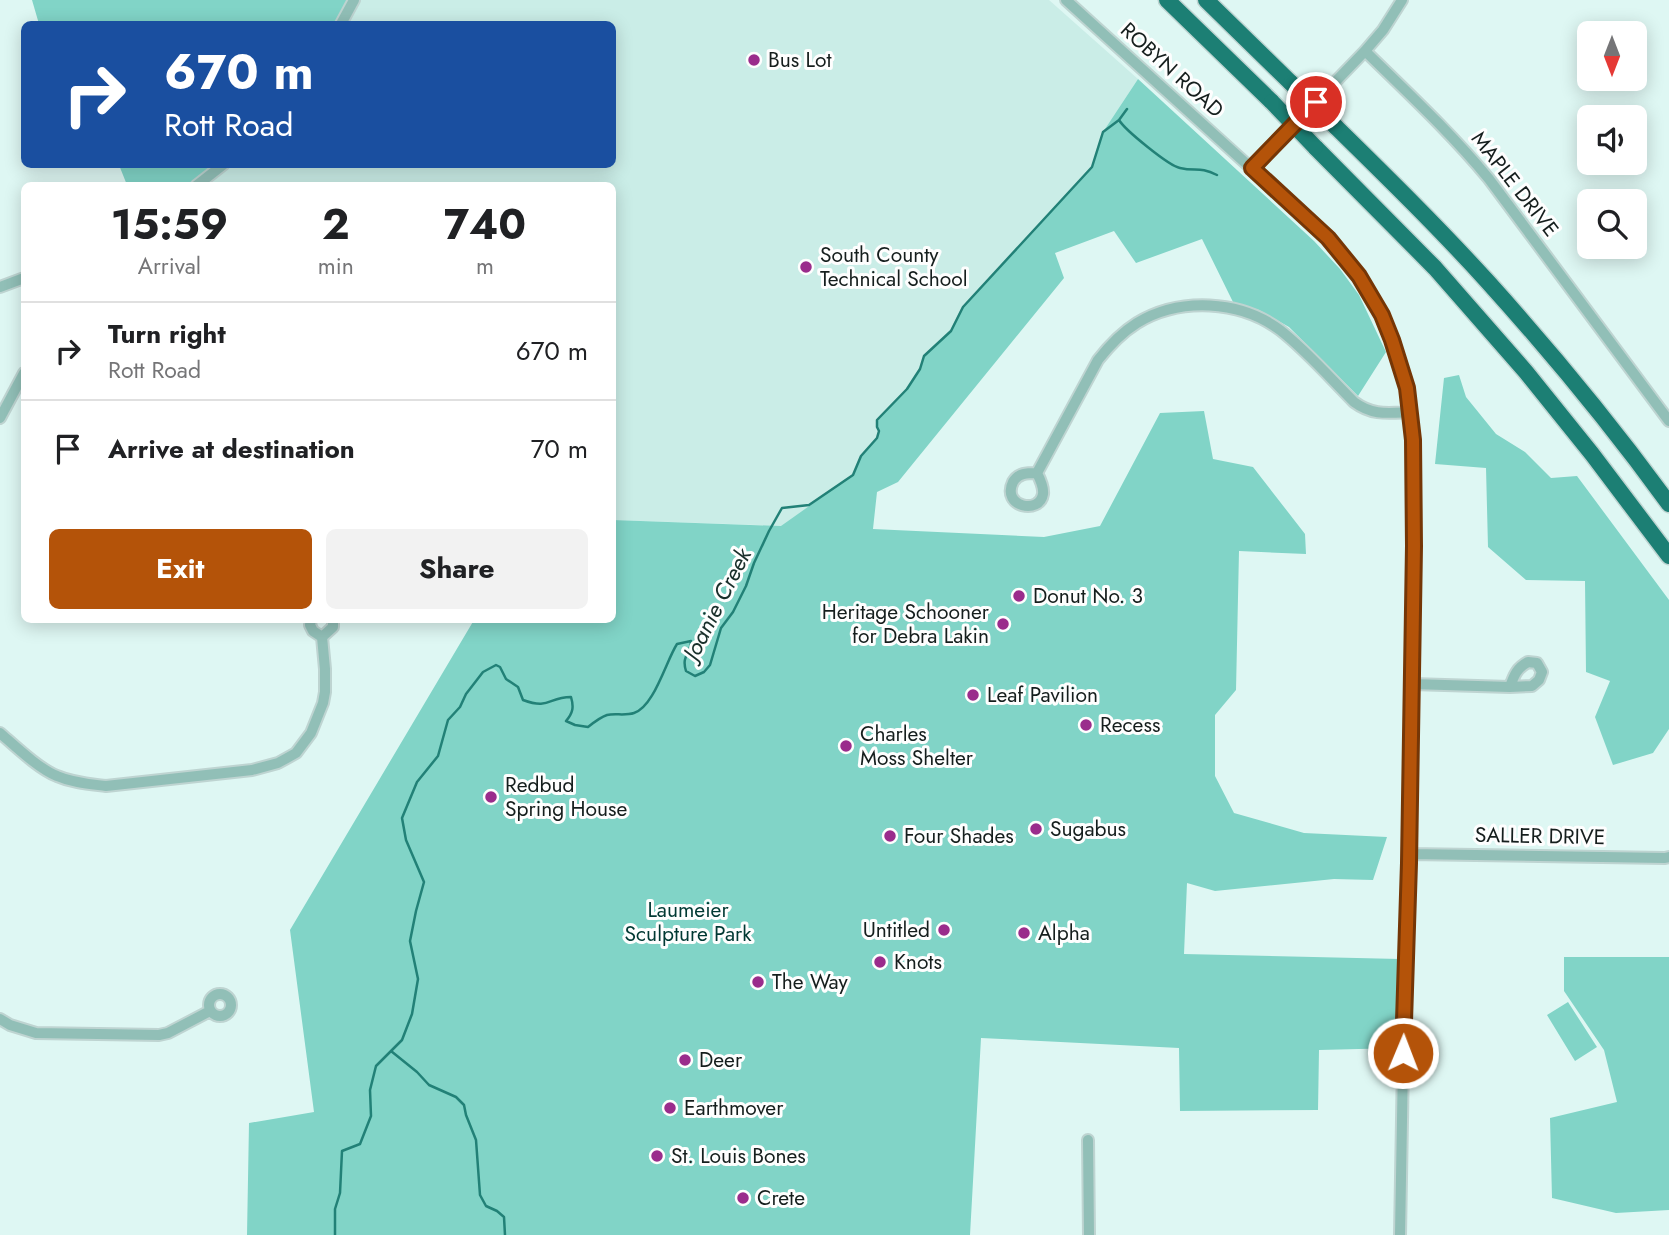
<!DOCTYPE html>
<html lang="en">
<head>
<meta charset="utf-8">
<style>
  :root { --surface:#fff; --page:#f2f2f2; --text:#202124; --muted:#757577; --line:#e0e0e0; --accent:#b45309 }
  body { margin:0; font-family:Jost,sans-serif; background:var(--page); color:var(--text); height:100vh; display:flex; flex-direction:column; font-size:26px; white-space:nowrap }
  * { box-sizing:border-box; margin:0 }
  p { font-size:23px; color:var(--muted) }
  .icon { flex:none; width:38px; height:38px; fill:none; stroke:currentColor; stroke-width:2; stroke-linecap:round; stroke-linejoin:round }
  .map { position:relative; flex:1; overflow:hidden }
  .panel { position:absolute; left:21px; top:182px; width:595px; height:441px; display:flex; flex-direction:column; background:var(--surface); border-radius:10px; box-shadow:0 4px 18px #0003 }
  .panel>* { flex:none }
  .guide { position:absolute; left:21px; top:21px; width:595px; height:147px; border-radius:10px; box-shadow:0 4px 18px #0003; background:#1a4fa0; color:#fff; overflow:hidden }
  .needle { width:46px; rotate:180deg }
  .fabs { position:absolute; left:1577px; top:21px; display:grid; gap:14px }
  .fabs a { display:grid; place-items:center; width:70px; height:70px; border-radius:10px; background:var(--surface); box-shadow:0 4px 18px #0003; font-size:35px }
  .pin { position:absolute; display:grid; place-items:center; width:60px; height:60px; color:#fff; margin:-30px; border:4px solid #fff; border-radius:50%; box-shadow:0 2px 7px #0007 }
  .me { position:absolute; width:77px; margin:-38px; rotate:1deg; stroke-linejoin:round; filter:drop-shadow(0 0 5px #0008) }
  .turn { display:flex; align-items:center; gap:24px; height:147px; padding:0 28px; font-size:32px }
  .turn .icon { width:91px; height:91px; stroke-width:2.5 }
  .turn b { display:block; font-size:49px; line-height:60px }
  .eta { display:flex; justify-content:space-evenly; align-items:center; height:119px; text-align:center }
  .eta b { font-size:42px; font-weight:700; line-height:49px }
  .cta { display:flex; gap:14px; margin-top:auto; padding:14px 28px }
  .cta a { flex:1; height:80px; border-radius:10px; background:var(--accent); color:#fff; font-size:28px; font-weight:700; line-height:80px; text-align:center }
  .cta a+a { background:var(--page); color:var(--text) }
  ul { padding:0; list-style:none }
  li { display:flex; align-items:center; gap:21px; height:98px; padding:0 28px; border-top:2px solid var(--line) }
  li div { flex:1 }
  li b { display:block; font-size:26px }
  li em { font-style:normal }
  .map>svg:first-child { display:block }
  .built { fill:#caede7 }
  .green { fill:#81d4c7 }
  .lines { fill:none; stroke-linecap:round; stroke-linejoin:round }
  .stream { stroke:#228177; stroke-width:2.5 }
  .minor-casing { stroke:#bed4d1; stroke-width:14 }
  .highway-casing { stroke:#bed4d1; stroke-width:19 }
  .minor { stroke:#91bfb7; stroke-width:10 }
  .highway { stroke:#1c7f74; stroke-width:16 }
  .highway-bridge-casing { stroke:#bed4d1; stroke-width:19; stroke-linecap:butt }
  .highway-bridge { stroke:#1c7f74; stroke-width:16 }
  .route-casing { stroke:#753606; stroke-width:18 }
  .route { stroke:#b45309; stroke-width:12 }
  .poi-dot { fill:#9a2c8c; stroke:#fefefe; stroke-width:2.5 }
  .labels { text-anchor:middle; stroke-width:6; stroke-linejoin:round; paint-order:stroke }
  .poi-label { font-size:21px; fill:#151e1d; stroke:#fefefe; text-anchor:start }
  .street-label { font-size:21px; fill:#151e1d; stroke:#fefefe }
  .park-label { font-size:21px; fill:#003933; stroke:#fefefe }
  .water-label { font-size:23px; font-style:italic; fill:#192f2b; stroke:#fefefe }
</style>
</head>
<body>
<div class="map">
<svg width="1669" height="1235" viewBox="0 0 1669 1235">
  <rect width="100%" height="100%" fill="#def7f3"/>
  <!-- built -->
  <path class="built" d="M359,0h690l89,79 -35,53 -11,35 -129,140 -12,24 -27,25 -4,13 -13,20 -30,31 2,11 -2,7 -16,18 -8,19 -71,51 -169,-6 -1,-334h-396l-4,-6 21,-16h379v-140h-267z"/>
  <!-- green -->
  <path class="green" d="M32,0h322l-13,24h-302z
    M1138,79l176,162 26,28 19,26 27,57 -28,44 -69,-69 -30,-17 -26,-8 -31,-63 -66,24 -22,-32 -59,22 9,25 -166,204 -21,10 -4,37 171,8 56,-11 60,-113 44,-2 9,48 40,8 52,67 1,20 -67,-3 -3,139 -21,25v61l19,37 70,20 83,4 -14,43 -39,-1 -119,12 -28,-8 -3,71 216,5 -1,89 -80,2 -1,60 -138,1 -1,-63 -198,-10 -11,197h-723l2,-112 65,-11 -24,-182 184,-310h138l1,-100 168,6 72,-51 8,-19 16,-18 2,-7 -2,-4v-7l30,-31 13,-20 4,-13 27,-25 12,-24 129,-140 11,-35z
    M119,165h105l-28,21 -69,-1z
    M1459,375l7,22 30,37 29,18 26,26 26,-2 92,124v129l-16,24 -40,12 -18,-48 15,-36 -24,-9 -1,-91 -59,-1 -38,-33 -2,-79 -51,-4 9,-86z
    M1564,957h105v253l-53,3 -64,-15 -2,-80 67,-16 -13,-52 -40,-59z
    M1568,1002l29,45 -22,14 -28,-46z"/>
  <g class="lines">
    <!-- stream -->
    <path class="stream" d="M1119,120c6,10 50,46 61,48 16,4 19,-2 37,7
      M391,1051l26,21 12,13 27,12 8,8 2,10 10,25 4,55 6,11 11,5 7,6 1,18
      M335,1235v-26l5,-16 2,-42 18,-7 11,-28 -1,-26 6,-24 26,-26 10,-26 6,-35 -8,-38 6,-30 8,-29 -18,-42 -4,-22 15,-36 21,-26 10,-36 12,-13 6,-13 17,-22 13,-7 4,2 6,12 12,8 5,13c27,10 25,-3 48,-3 3,10 2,16 -5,24l9,4 13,2c5,-4 13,-10 19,-12 8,-2 18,1 27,-2 20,-6 32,-52 43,-69l14,-3c0,13 -10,14 -5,30l9,5 9,-4 6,-7 11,-37 12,-16 13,-26 8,-23 15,-32 13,-23 27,-3 44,-30 8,-19 16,-18 2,-7 -2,-4v-7l30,-31 13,-20 4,-13 27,-25 12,-24 129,-140 11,-35 16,-12 8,-11"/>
    <defs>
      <path id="minor" d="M1066,0l262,238 31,38 23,39 11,25 14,48 6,52 1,106 -5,308 -5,151 -4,230
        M341,24l13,-24
        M1365,51c43,42 86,82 124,128l180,242
        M1252,168l113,-117 18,-21 19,-30
        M196,186l28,-22
        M0,287l24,-9
        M0,418l24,-45
        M1037,473c-10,0 -19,0 -24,9 -12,25 27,33 30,12 1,-7 -3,-15 -6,-21l61,-113c11,-14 23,-27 39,-37 43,-26 103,-23 143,7 27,21 50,48 74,72 19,14 34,11 57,10
        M311,620l-1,5 3,6 9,6
        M322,637l11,-10v-7
        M1412,684l98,3 22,-1 7,-6 3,-8 -5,-9 -9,-1c-11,6 -14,13 -18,25
        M0,733c15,13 39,36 57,43 16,7 33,8 49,10l146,-16 26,-7 18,-10 15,-20 12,-30 2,-11v-23l-3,-32
        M1409,854l256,4 4,-1
        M209 1005a11 11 0 1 1 22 0a11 11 0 1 1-22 0Z
        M0,1019l10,6 26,8 123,2 9,-2 42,-22
        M1088,1140l1,95"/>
      <path id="highway" d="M1167,0l105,102
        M1206,0l85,83
        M1335,126c52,51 104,102 153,156 64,71 125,145 181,222
        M1315,147l120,121 91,104 66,82 77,102"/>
    </defs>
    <!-- minor casing -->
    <use href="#minor" class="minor-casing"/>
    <!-- highway casing -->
    <use href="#highway" class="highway-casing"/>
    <!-- minor -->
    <use href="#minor" class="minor"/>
    <!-- highway -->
    <use href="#highway" class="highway"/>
    <defs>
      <path id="highway-bridge" d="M1291,83l44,43
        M1272,102l43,45"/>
    </defs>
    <!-- highway-bridge casing -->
    <use href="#highway-bridge" class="highway-bridge-casing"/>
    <!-- highway-bridge -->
    <use href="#highway-bridge" class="highway-bridge"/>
  </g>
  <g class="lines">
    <defs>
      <path id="route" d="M1316,102l-64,66 76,70 31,38 23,39 10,25 15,48 6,52 1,106 -5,317 -6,190"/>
    </defs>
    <!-- route casing -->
    <use href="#route" class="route-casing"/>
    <!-- route -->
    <use href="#route" class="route"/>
  </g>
  <!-- markers -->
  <g class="poi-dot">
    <circle cx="754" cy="60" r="7"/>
    <circle cx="806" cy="267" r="7"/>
    <circle cx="1019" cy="596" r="7"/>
    <circle cx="1003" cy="624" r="7"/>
    <circle cx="973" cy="695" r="7"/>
    <circle cx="1086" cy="725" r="7"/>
    <circle cx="846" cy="746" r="7"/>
    <circle cx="491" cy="797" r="7"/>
    <circle cx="1036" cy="829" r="7"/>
    <circle cx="890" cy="836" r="7"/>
    <circle cx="944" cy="930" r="7"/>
    <circle cx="1024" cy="933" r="7"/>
    <circle cx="880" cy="962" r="7"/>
    <circle cx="758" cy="982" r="7"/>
    <circle cx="685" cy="1060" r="7"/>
    <circle cx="670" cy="1108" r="7"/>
    <circle cx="657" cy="1156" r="7"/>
    <circle cx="743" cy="1198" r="7"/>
  </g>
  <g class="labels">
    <!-- poi labels -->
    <g class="poi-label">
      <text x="768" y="67">Bus Lot</text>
      <text x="820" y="262">South County<tspan x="820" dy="24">Technical School</tspan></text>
      <text x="1033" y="603">Donut No. 3</text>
      <text x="989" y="619" text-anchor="end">Heritage Schooner<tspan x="989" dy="24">for Debra Lakin</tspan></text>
      <text x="987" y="702">Leaf Pavilion</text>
      <text x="1100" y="732">Recess</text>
      <text x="860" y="741">Charles<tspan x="860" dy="24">Moss Shelter</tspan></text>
      <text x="505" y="792">Redbud<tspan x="505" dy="24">Spring House</tspan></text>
      <text x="1050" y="836">Sugabus</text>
      <text x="904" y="843">Four Shades</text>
      <text x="930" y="937" text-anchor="end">Untitled</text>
      <text x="1038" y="940">Alpha</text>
      <text x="894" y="969">Knots</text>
      <text x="772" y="989">The Way</text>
      <text x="699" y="1067">Deer</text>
      <text x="684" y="1115">Earthmover</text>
      <text x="671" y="1163">St. Louis Bones</text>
      <text x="757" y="1205">Crete</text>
    </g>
    <!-- street labels -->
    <g class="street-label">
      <text transform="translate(1172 70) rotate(42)" y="7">ROBYN ROAD</text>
      <text transform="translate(1515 184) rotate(52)" y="7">MAPLE DRIVE</text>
      <text transform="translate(1540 836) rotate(1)" y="7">SALLER DRIVE</text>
    </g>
    <!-- park labels -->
    <g class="park-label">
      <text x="688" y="917">Laumeier<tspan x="688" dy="24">Sculpture Park</tspan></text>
    </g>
    <!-- water labels -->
    <g class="water-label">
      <text transform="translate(717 604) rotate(-63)" y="8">Joanie Creek</text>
    </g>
  </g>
</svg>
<div class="fabs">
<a><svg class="needle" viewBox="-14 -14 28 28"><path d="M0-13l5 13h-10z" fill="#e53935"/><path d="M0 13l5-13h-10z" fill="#757577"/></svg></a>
<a><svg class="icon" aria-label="sound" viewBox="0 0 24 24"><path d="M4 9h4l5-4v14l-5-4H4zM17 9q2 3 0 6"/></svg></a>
<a><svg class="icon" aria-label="search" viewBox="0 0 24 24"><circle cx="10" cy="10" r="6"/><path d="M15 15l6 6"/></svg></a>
</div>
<div class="pin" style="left:1316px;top:102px;background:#d93025"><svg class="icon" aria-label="arrive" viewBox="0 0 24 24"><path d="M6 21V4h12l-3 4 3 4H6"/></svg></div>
<svg class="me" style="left:1403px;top:1053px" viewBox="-20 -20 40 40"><circle r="17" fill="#b45309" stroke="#fff" stroke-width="3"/><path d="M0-11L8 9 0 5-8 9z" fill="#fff"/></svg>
<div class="guide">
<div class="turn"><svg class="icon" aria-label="right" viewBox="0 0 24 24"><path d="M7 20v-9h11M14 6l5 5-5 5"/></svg><div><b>670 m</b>Rott Road</div></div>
</div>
<section class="panel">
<div class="eta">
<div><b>15:59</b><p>Arrival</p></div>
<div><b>2</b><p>min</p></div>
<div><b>740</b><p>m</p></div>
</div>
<ul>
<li><svg class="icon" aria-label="right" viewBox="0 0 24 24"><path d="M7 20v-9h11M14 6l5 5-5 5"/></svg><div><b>Turn right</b><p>Rott Road</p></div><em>670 m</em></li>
<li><svg class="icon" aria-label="arrive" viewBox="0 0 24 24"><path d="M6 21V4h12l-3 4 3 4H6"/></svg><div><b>Arrive at destination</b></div><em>70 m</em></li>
</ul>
<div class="cta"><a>Exit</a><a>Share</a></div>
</section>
</div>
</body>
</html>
